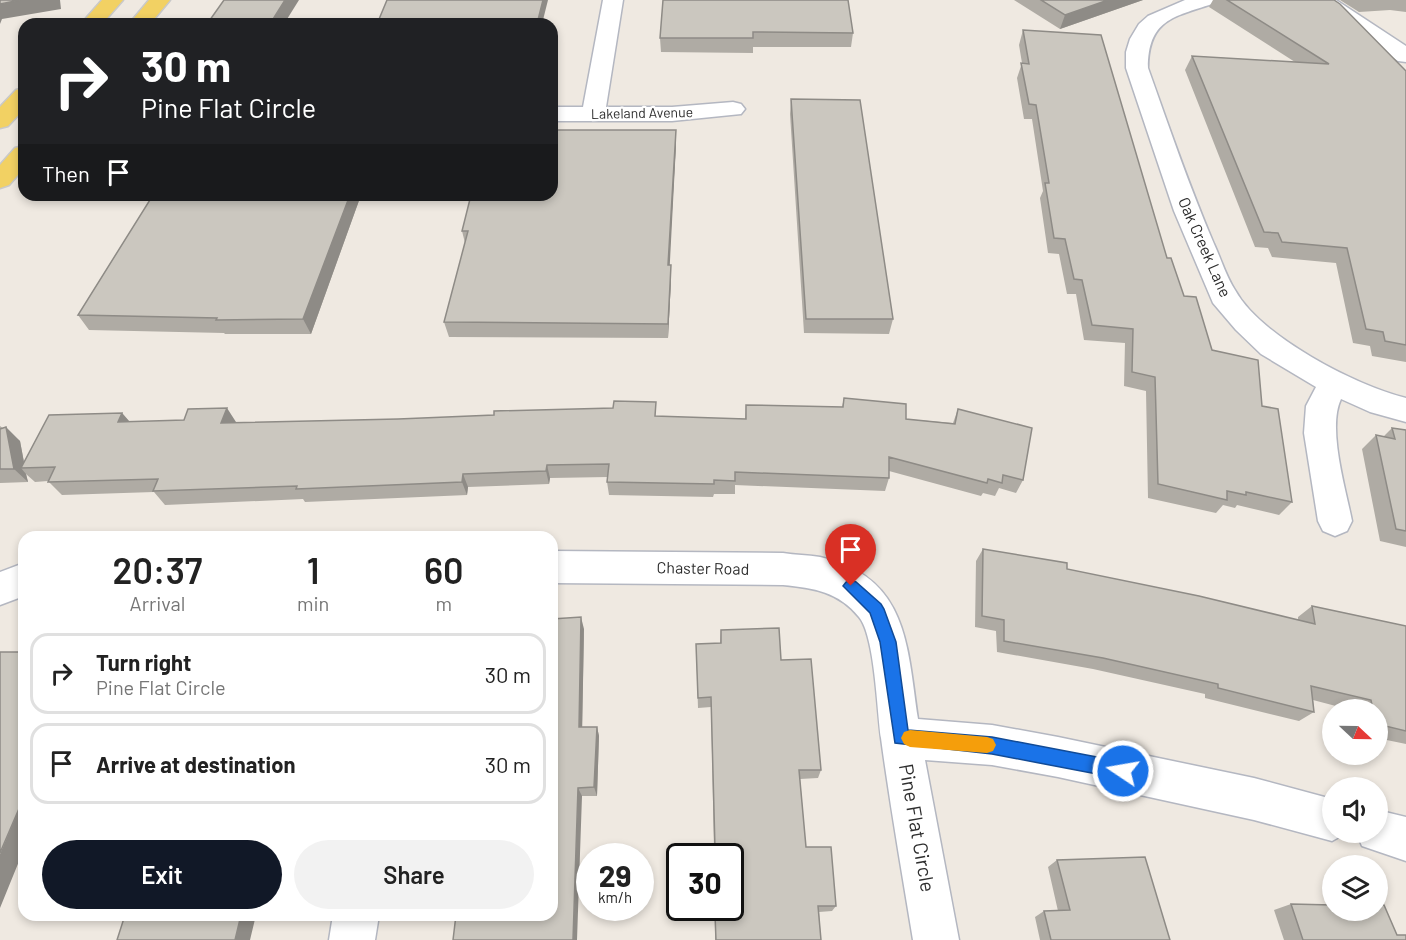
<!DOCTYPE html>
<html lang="en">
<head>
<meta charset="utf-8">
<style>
  :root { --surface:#fff; --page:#f2f2f2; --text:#222; --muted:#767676; --line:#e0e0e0; --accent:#111827 }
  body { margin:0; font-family:Barlow,sans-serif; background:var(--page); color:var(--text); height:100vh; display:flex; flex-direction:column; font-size:22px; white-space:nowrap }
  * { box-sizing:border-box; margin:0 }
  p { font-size:20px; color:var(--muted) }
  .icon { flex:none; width:33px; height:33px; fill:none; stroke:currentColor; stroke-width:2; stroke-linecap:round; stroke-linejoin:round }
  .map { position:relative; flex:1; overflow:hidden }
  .panel { position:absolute; left:18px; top:531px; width:540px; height:390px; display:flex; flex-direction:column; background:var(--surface); border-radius:18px; box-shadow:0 3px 9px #0003 }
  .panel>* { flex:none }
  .hud { position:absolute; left:18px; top:18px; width:540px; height:183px; border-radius:18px; box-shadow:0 3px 9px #0003; background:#202124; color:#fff; overflow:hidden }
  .needle { width:39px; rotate:112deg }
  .controls { position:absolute; left:1322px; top:699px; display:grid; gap:12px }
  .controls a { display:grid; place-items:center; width:66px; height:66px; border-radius:50%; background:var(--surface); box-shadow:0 3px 9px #0003; font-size:30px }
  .speed { position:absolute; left:576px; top:843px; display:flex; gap:12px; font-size:30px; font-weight:700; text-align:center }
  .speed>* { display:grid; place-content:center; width:78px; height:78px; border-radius:50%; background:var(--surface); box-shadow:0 3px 9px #0003; line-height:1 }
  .speed small { font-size:15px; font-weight:400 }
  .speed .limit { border:3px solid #111; border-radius:9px; background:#fff; color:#111 }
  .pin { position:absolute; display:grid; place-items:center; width:51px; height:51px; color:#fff; margin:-62px -26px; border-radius:50% 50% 50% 0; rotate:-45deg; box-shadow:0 0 6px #0007 }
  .pin .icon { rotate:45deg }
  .me { position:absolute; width:66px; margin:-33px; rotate:282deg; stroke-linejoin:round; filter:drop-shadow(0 0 4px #0008) }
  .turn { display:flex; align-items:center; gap:21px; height:126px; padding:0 24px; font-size:27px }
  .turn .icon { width:78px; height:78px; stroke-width:2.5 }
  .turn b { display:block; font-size:42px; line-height:51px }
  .then { display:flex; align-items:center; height:57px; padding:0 24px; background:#0003; gap:12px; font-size:22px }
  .eta { display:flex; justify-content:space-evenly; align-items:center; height:102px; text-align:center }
  .eta b { font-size:36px; font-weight:600; line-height:42px }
  .button { display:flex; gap:12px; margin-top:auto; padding:12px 24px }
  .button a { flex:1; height:69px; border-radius:36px; background:var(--accent); color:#fff; font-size:24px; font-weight:600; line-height:69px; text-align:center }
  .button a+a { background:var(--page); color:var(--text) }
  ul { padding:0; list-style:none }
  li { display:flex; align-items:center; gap:18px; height:81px; margin:0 12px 9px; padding:0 12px; border:3px solid var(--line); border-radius:18px }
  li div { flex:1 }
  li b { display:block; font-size:22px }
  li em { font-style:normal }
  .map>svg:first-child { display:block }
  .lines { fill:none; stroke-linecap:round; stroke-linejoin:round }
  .street-casing { stroke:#b4b7c1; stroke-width:3 }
  .primary-casing { stroke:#c9c9c9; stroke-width:3 }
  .street { fill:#fff; fill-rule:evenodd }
  .primary { fill:#f2d163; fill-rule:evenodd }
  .wall { fill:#afaba4 }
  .shaded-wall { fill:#8e8b86 }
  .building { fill:#cbc7bf; stroke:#8e8b86; stroke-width:1.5 }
  .route { fill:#1a73e8; stroke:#114b97; stroke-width:1.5 }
  .slow { fill:#f59e0b }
  .labels { text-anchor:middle; stroke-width:4.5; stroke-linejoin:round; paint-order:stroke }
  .far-street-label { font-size:14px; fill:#2e2e2e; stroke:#fff }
  .street-label { font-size:16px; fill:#2e2e2e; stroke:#fff }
  .near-street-label { font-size:20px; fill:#2e2e2e; stroke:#fff }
</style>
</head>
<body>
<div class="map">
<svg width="1406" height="940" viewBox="0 0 1406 940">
  <rect width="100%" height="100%" fill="#efe9e1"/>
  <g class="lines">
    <defs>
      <path id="street" d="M603,0h20l-17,107h66l61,-5 8,2 4,5 -4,5 -69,7h-120v-14h31z
        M1185,0h30l-3,4c-39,13 -64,16 -64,64 21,59 41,118 66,176 7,15 12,32 21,46 25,46 121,96 171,108v24l-36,-10 -29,-13c-14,29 5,91 11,122l-5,10 -12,5 -12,-5 -5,-10 -14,-88 2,-27 10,-19 -55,-33 -25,-24 -23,-27 -39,-92 -48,-143v-16l4,-13 9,-15 9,-8z
        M1312,0h24l70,46v16l-8,-1 -83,-57z
        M552,551l231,2c12,2 25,2 37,4 88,20 87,88 98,162l74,6 66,12 196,41 78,21v33h16l-16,9 -78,-21 -196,-43 -66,-12 -67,-5 34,180h-46c-11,-67 -23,-135 -32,-202 -4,-27 -6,-102 -22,-121 -20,-25 -45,-29 -76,-32l-231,-2z
        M24,563v33l-24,9v-33z
        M1377,810l29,7v44l-44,-15 -6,-14h21z
        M333,915h46l-4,25h-46z"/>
      <path id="primary" d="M102,0h21l-21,24h-21z
        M149,0h21l-20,24h-21z
        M24,88v21l-16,17 -8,2v-21l16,-17z
        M24,146v22l-15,17 -9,3v-23l15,-17z"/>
    </defs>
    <!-- street casing -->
    <use href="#street" class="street-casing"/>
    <!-- primary casing -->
    <use href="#primary" class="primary-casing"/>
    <!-- street -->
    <use href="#street" class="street"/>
    <!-- primary -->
    <use href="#primary" class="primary"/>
  </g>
  <!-- wall -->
  <path class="wall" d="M663,0l190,33 -2,14h-98v6l-92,-1 -1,-14z
    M1014,0h129l-83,29z
    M1213,0h121l72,71v291l-34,-6 -2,-10 -17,-3 -17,-80 -64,-6 -4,-9 -13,-1 -70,-177 7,-14 103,6 -86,-55z
    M1340,0h66v12l-16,-2 -31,2z
    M1023,30l144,228 17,38 28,54 50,56 30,96 -13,13 -42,-10 -2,3 -12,-3 -7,8 -68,-15 -2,-107 -22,-5 1,-43 -41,-3 -8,-46h-9l-8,-40 -11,-1 -8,-55 3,-7 -11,-72h-8l-7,-41 5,-15 -3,-18z
    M791,99l102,220 -4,15 -85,-1 -14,-219z
    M676,130v15l-7,120h2v15l-3,58 -219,-1 -5,-15 21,-79 -3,-12z
    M153,195h208l-50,139h-86l-1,-1 -135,-3 -11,-15z
    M844,398l62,21 47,4 5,-14 65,71 -7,13 -17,-5 -4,8 -12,-3 -2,3 -92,-25v7l-4,13 -150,-6v9h-21l-1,3 -104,-2 -2,-13 1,-5 -58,1 -1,6 -81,3 -1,8 -162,7 -2,-3 -138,6 -11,-13 -92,3 -14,-14 -13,1 -9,-8 2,8 -28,1v-57l20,15 4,21 98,-49 8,9h106v1l421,-6 88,2 1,-14 96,2z
    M1392,428l14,2v117l-26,-6 -18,-92 14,-14 7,2z
    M983,549l84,20 231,51v-3l14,-11 94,20v118l-29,-6v-28h-26l-38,-10 1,12 -15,9 -94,-23v-4l-112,-25 -96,-17 -1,-21 -21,-4 1,-66z
    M584,629l-2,98h15l2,9 -2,60h-15l-30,119z
    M721,630l60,30 40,110 -3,8 -18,1 6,68 30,59 -4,5 -13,1 2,28h-106v-19h-21l-1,-13 21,-59 -3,-142 -13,1 -2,-64 24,-1z
    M1057,860l113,80h-130l-5,-23 9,-6h14l-10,-44z
    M1291,904l106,31 9,5h-122l-10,-30z"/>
  <!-- shaded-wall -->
  <path class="shaded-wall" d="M20,0h40l1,9 -59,10 -2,5v-20z
    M285,0h14l-15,24h-14z
    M543,0h5l-6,24h-5z
    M1108,0h35l-83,29 5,-14z
    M676,130v15l-7,135 -1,-15z
    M350,195h11l-50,139 -8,-15z
    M671,265v15l-3,58v-14z
    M227,408l9,14 -5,15 -10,-14z
    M122,413l12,14 -16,-5z
    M6,427l14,14 5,27h-4l5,6 2,8 -14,-13z
    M547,465l3,13 -1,6 -3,-13z
    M463,474l5,13 -1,8 -5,-13z
    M581,617l3,12 -2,108 -3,-10z
    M597,727l2,9 -2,60 -3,-9z
    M578,788l4,8 -5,144h-4z
    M24,797v52l-24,59v-54z
    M241,915h15l-6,25h-15z"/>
  <!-- building -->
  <path class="building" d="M0,0h20l-20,4z
    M224,0h61l-15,24h-63z
    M387,0h156l-6,24h-160z
    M663,0h185l5,33 -100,-1v6h-93z
    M1041,0h67l-43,15z
    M1227,0h107l6,4 66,67v274l-21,-4 -2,-9 -17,-3 -19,-81 -65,-6 -4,-9 -14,-1 -72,-176 137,8z
    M1023,30l78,5 66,223h4l13,38 12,1 16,53 46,10 4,46 16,3 14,93 -46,-10v3l-19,-4v9l-69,-16 -3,-107 -23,-5 1,-43 -41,-4 -10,-45 -8,-1 -9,-40 -11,-1 -9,-55h4l-13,-78 -7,-1 -8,-41 8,1z
    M791,99l69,1 33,219h-87z
    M552,130h124l-8,135h3l-3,59 -224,-2 24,-91h-6l9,-36h81z
    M153,195h197l-47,124 -87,1 1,-2 -139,-3z
    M844,398l62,6v15l49,5 3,-15 74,19 -9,52 -20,-5 -1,8 -14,-4 -1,4 -98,-26v21l-154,-6v9l-21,-1v4l-107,-2 2,-18 -62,1 -1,6 -83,3 -1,8 -166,7 1,-3 -144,5 5,-12 -110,3 7,-15 -34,1 28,-53 73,-2 -4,9 66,-2 4,-11 39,-1 -6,15 177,-4 96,-4v-4l119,-3 1,-7 42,1 -1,14 91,3v-14l97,2z
    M6,427l8,42h-14v-40z
    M1392,428l14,2v101l-10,-2 -20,-94 19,4z
    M983,549l84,14v6l132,27 116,28 -3,-18 94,20v105l-29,-7v-14h-4l-2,-10 -60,-14 3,26 -96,-24v-4l-115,-26 -99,-17v-21l-22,-4z
    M581,617l-2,110h18l-3,60 -16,1 -5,152h-120l3,-25h96v-296z
    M779,628l2,32 30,-1 10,111h-22l7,77h25l5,59h-18l3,34h-105l-1,-25 -22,1v-8h37v-52h-37v-7h22l-4,-152 -13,1 -2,-54 25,-1v-13z
    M24,644v153l-24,56v-201h20z
    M1145,857l25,83h-119l-7,-29 26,-1 -13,-50z
    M1291,904l41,1v5h45v-5h7l13,30h9v5h-103z
    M125,915h116l-6,25h-118z"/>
  <!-- route -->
  <path class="route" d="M851,580l5,2 25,22 3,5 12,33 12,88 84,7 131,25 6,3 3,6 -3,6 -6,2 -131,-25 -97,-11 -15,-101 -10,-29 -27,-27 3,-4z"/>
  <!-- slow -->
  <path class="slow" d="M910,730l77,7 6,2 3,6 -3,6 -6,2 -77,-6 -6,-3 -3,-6 3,-6z"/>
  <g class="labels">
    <!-- far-street labels -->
    <g class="far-street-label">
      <text transform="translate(642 113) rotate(-1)" y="5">Lakeland Avenue</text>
    </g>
    <!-- street labels -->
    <g class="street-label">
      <text transform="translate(1205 247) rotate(66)" y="6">Oak Creek Lane</text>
      <text transform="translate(703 568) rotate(1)" y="6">Chaster Road</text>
    </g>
    <!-- near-street labels -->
    <g class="near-street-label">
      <text transform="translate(917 828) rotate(80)" y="7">Pine Flat Circle</text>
    </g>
  </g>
</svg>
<div class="controls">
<a><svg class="needle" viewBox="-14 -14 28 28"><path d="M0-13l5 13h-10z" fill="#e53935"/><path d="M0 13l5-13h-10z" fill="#767676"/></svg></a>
<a><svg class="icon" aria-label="sound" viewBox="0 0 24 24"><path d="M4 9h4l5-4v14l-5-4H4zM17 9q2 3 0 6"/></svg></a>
<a><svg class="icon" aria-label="layers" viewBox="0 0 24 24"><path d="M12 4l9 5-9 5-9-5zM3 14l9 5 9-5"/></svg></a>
</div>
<div class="speed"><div>29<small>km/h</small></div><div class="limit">30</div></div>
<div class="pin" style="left:851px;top:586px;background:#d93025"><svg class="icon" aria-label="arrive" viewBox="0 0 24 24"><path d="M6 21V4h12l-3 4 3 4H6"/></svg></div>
<svg class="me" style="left:1123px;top:771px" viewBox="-20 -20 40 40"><circle r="17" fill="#1a73e8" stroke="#fff" stroke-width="3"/><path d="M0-11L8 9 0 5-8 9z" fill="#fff"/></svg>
<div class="hud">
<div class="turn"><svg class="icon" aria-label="right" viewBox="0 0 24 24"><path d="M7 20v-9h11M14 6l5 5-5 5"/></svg><div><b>30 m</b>Pine Flat Circle</div></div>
<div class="then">Then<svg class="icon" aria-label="arrive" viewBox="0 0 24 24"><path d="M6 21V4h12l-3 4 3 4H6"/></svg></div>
</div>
<section class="panel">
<div class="eta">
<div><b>20:37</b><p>Arrival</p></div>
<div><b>1</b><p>min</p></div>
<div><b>60</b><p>m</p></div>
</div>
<ul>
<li><svg class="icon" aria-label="right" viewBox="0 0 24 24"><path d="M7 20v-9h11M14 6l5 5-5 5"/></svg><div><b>Turn right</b><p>Pine Flat Circle</p></div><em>30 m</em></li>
<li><svg class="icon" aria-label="arrive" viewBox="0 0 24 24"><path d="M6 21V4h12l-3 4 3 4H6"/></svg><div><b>Arrive at destination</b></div><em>30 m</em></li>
</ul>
<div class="button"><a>Exit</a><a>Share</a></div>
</section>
</div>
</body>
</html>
